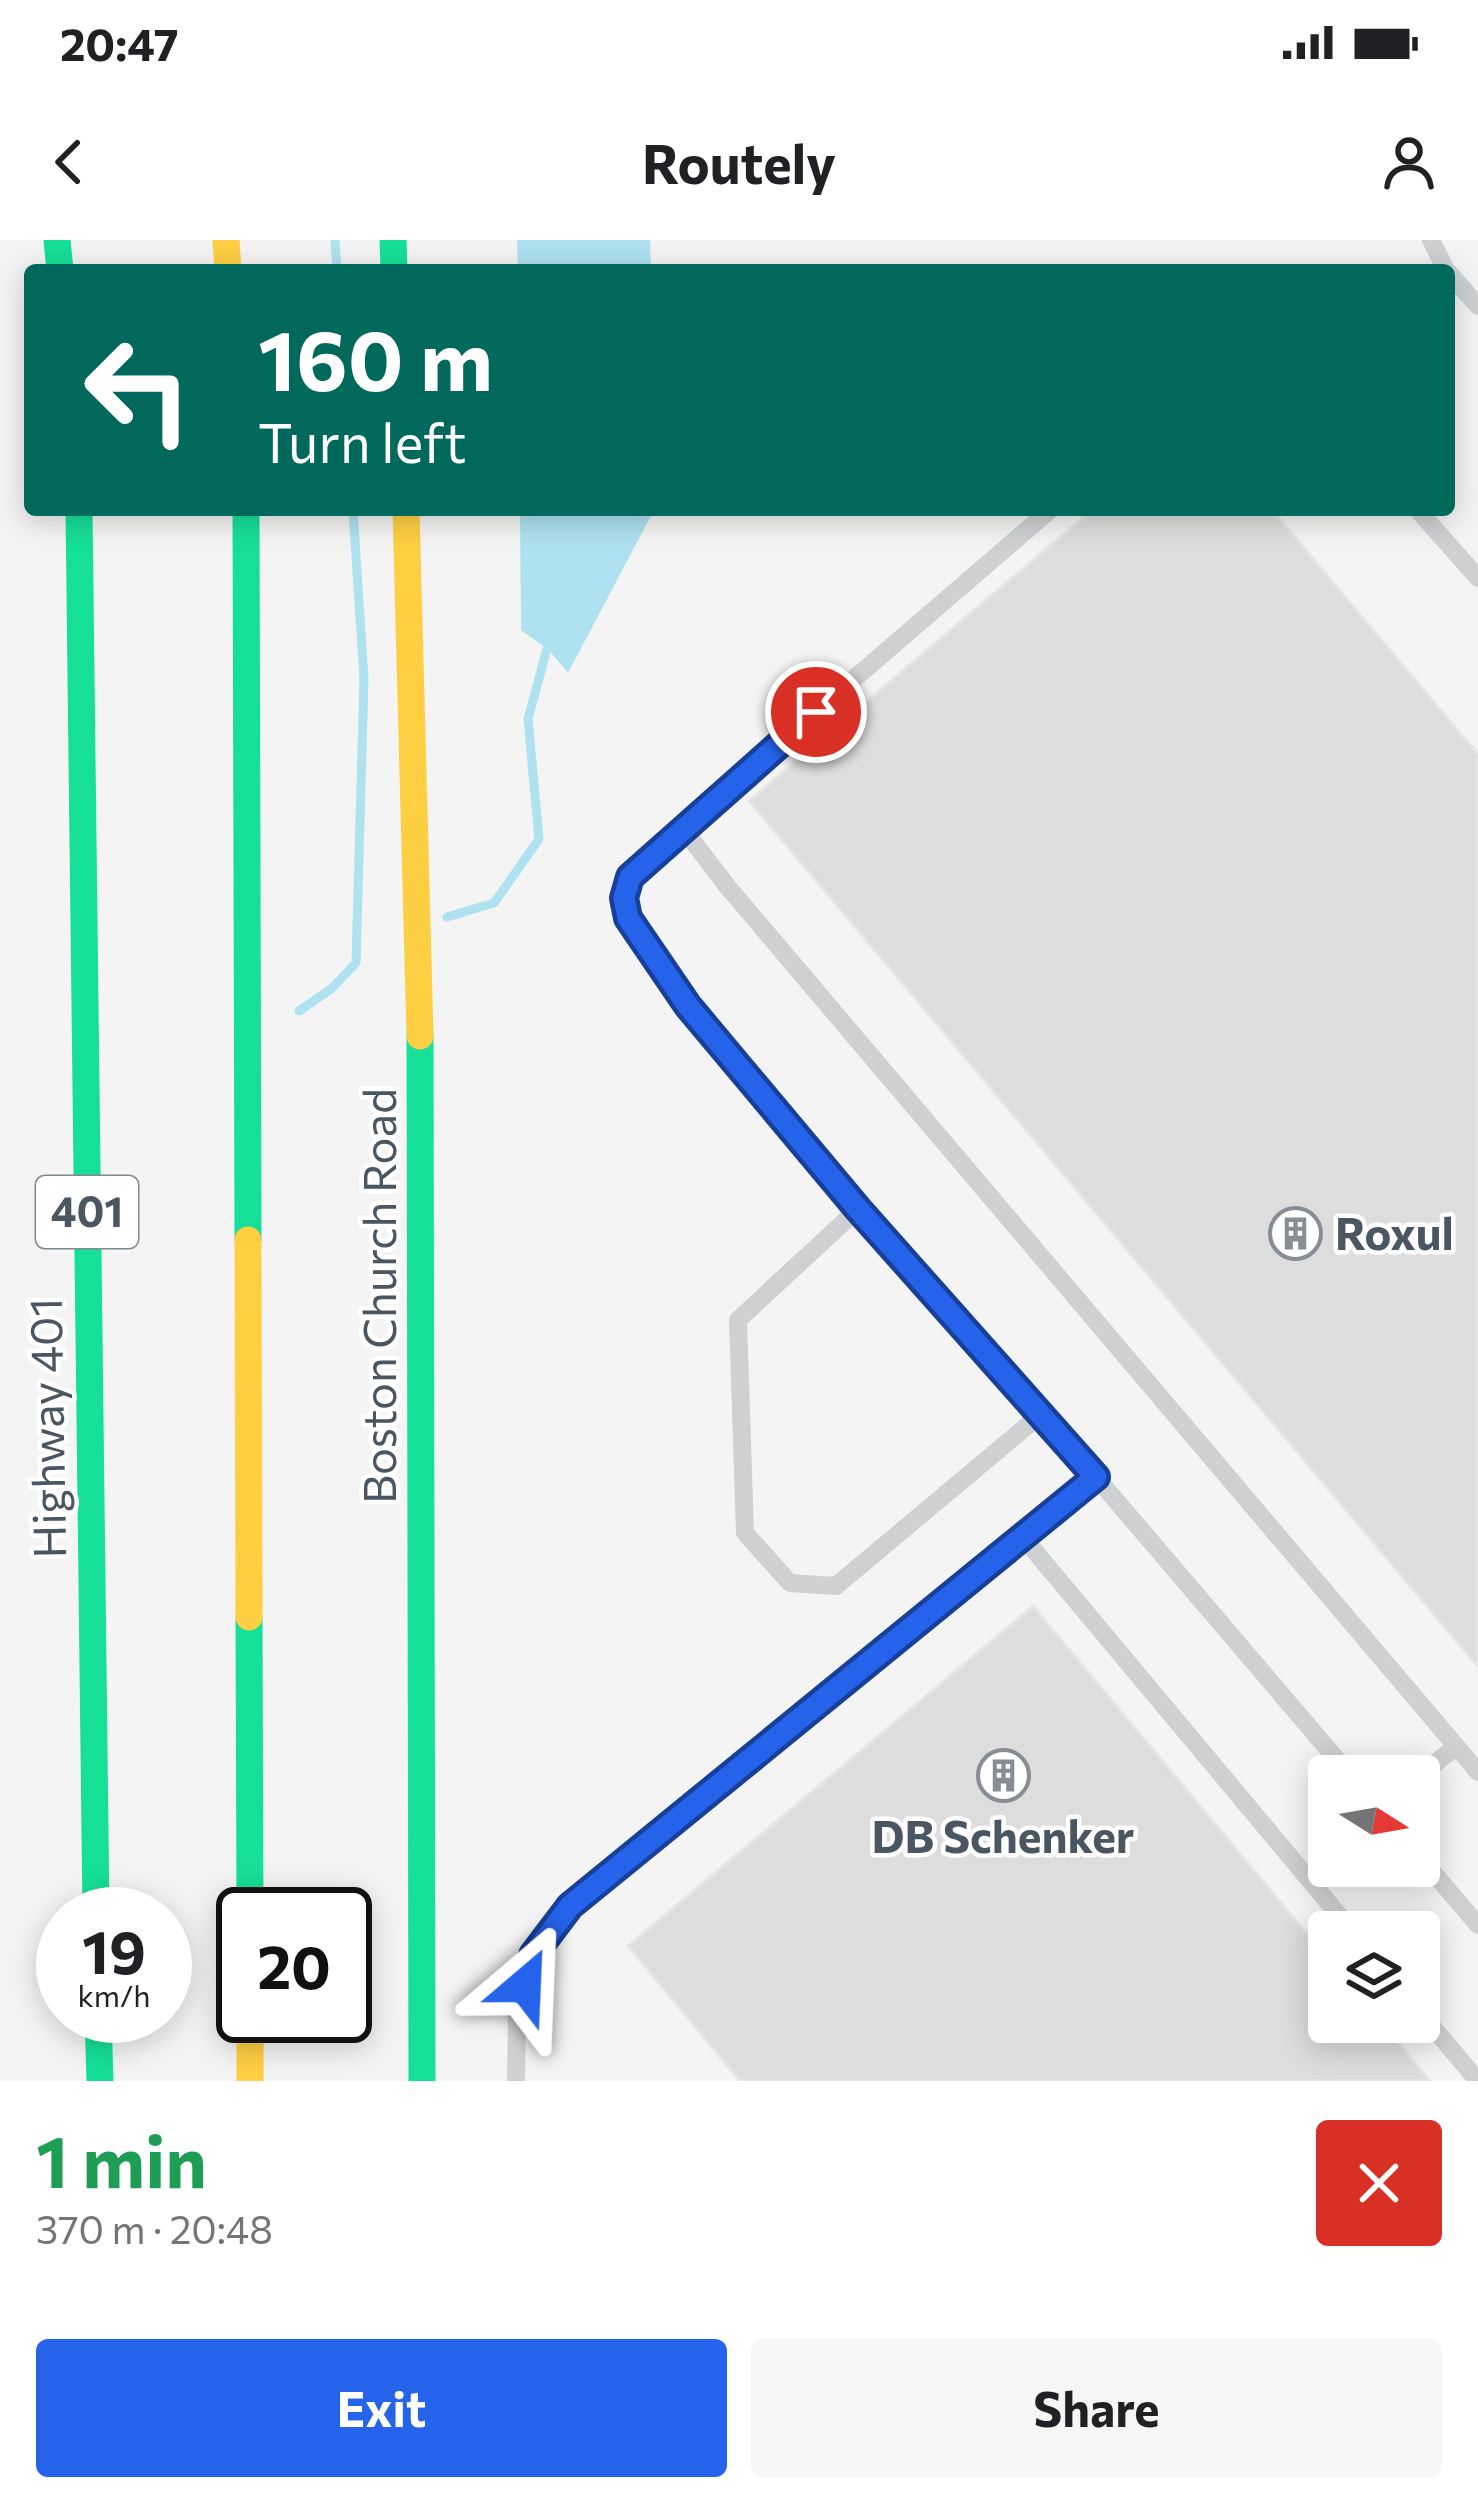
<!DOCTYPE html>
<html lang="en">
<head>
<meta charset="utf-8">
<style>
  :root { --surface:#fff; --page:#f6f6f6; --text:#202124; --muted:#757577; --accent:#2563eb }
  body { margin:0; font-family:Commissioner,sans-serif; background:var(--page); color:var(--text); height:100vh; display:flex; flex-direction:column; font-size:45px; white-space:nowrap }
  * { box-sizing:border-box; margin:0 }
  p { font-size:39px; color:var(--muted) }
  .icon { flex:none; width:66px; height:66px; fill:none; stroke:currentColor; stroke-width:2; stroke-linecap:round; stroke-linejoin:round }
  .map { position:relative; height:1841px; overflow:hidden }
  .sheet { display:flex; flex-direction:column; background:var(--surface); flex:1 }
  .sheet>* { flex:none }
  .guide { position:absolute; left:24px; top:24px; width:1431px; height:252px; border-radius:12px; box-shadow:0 6px 30px #0003; background:#00695c; color:#fff; overflow:hidden }
  .needle { width:78px; rotate:101deg }
  .tools { position:absolute; left:1308px; top:1515px; display:grid; gap:24px }
  .tools a { display:grid; place-items:center; width:132px; height:132px; border-radius:12px; background:var(--surface); box-shadow:0 6px 30px #0003; font-size:60px }
  .speed { position:absolute; left:36px; top:1647px; display:flex; gap:24px; font-size:60px; font-weight:700; text-align:center }
  .speed>* { display:grid; place-content:center; width:156px; height:156px; border-radius:50%; background:var(--surface); box-shadow:0 6px 30px #0003; line-height:1 }
  .speed small { font-size:30px; font-weight:400 }
  .speed .limit { border:6px solid #111; border-radius:18px; background:#fff; color:#111 }
  .pin { position:absolute; display:grid; place-items:center; width:102px; height:102px; color:#fff; margin:-51px; border:6px solid #fff; border-radius:50%; box-shadow:0 3px 12px #0007 }
  .me { position:absolute; width:132px; margin:-66px; rotate:26deg; stroke-linejoin:round; filter:drop-shadow(0 0 9px #0008) }
  .turn { display:flex; align-items:center; gap:42px; height:252px; padding:0 36px; font-size:54px }
  .turn .icon { width:156px; height:156px; stroke-width:2.5 }
  .turn b { display:block; font-size:84px; line-height:102px }
  .round { display:grid; place-items:center; flex:none; width:126px; height:126px; border-radius:12px; background:var(--page) }
  .overview { display:flex; align-items:center; justify-content:space-between; height:204px; padding:0 36px }
  h1 { font-size:72px; font-weight:700; line-height:90px; color:#1e9e55 }
  .cta { display:flex; gap:24px; margin-top:auto; padding:24px 36px }
  .cta a { flex:1; height:138px; border-radius:12px; background:var(--accent); color:#fff; font-size:48px; font-weight:700; line-height:138px; text-align:center }
  .cta a+a { background:var(--page); color:var(--text) }
  .status { display:flex; justify-content:space-between; align-items:center; height:84px; padding:0 60px; background:var(--surface); direction:ltr }
  .status svg { height:33px; fill:currentColor }
  header { display:flex; justify-content:space-between; align-items:center; height:156px; padding:0 36px; background:var(--surface); font-size:54px; font-weight:700 }
  .map>svg:first-child { display:block }
  .water { fill:#aee2f0 }
  .lines { fill:none; stroke-linecap:round; stroke-linejoin:round }
  .stream { stroke:#aee2f0; stroke-width:9 }
  .building { fill:#ddddde; stroke:#e5e6e7; stroke-width:3 }
  .lane { stroke:#ced0d2; stroke-width:18 }
  .fast { stroke:#16e098; stroke-width:27 }
  .slow { stroke:#ffcf43; stroke-width:27 }
  .route-casing { stroke:#184099; stroke-width:30 }
  .route { stroke:#2563eb; stroke-width:21 }
  .labels { text-anchor:middle; stroke-width:9; stroke-linejoin:round; paint-order:stroke }
  .shield { fill:#fff; stroke:#808990; stroke-width:3 }
  .shield-label { font-size:42px; font-weight:bold; fill:#4a5661 }
  .poi-label { font-size:45px; font-weight:bold; fill:#4a5661; stroke:#fff; text-anchor:start }
  .street-label { font-size:45px; fill:#4a5661; stroke:#fff }
</style>
</head>
<body>
<div class="status"><b>20:47</b><svg viewBox="0 0 49 12"><path d="M0 12V9h3v3zM5 12V6h3v6zM10 12V3h3v9zM15 12V0h3v12zM26 1h20v11H26zM47 4h2v5h-2z"/></svg></div>
<header><svg class="icon" aria-label="back" viewBox="0 0 24 24"><path d="M15 5l-7 7 7 7"/></svg>Routely<svg class="icon" aria-label="person" viewBox="0 0 24 24"><circle cx="12" cy="8" r="4"/><path d="M4 21q1-7 8-7t8 7"/></svg></header>
<div class="map">
<svg width="1478" height="1841" viewBox="0 0 1478 1841">
  <rect width="100%" height="100%" fill="#f4f4f4"/>
  <!-- water -->
  <path class="water" d="M517,0h133l1,30h-133z
    M520,270h134l-86,163 -19,-23 -28,-20z"/>
  <g class="lines">
    <!-- stream -->
    <path class="stream" d="M335,0l2,30
      M447,677l47,-14 45,-64 -11,-120 21,-78
      M299,771l32,-22 25,-26 8,-284 -11,-169"/>
  </g>
  <!-- building -->
  <path class="building" d="M1092,270h180l206,244v913l-729,-866z
    M1033,1366l296,354v62h52l49,59h-690l-112,-135z"/>
  <g class="lines">
    <!-- lane -->
    <path class="lane" d="M1431,0l15,30
      M1449,33l29,33
      M1418,270l60,68
      M682,587l368,-317
      M858,969l-120,111 7,213 45,50 46,3 204,-171
      M1022,1296l331,396
      M1351,1536l-255,-299 -238,-268 -170,-203 -60,-88 -4,-19 6,-22 52,-50 45,59 751,886
      M1419,1537l37,-31
      M1419,1616l59,69
      M1419,1771l59,70
      M516,1841l1,-65 16,-61 37,-49 526,-429"/>
    <!-- fast -->
    <path class="fast" d="M57,0l3,30
      M393,0l1,30
      M79,270l17,1404
      M246,270l2,730
      M420,796l2,1045
      M249,1377l1,297
      M98,1776l2,65"/>
    <!-- slow -->
    <path class="slow" d="M226,0l2,30
      M406,270l14,526
      M248,1000l1,377
      M250,1776v65"/>
  </g>
  <g class="lines">
    <defs>
      <path id="route" d="M525,1745l8,-30 37,-49 526,-429 -238,-268 -170,-203 -60,-88 -4,-20 6,-21 186,-165"/>
    </defs>
    <!-- route casing -->
    <use href="#route" class="route-casing"/>
    <!-- route -->
    <use href="#route" class="route"/>
  </g>
  <!-- icons -->
  <defs>
    <symbol id="building-ring" viewBox="-11 -11 22 22"><circle r="9.5" fill="#fff" stroke="#868d94" stroke-width="1.5"/><path d="M-4-6H4V6H1V3H-1V6H-4ZM-2.5-4.3h1.7v1.8h-1.7ZM.8-4.3h1.7v1.8H.8ZM-2.5-1h1.7V.8h-1.7ZM.8-1h1.7V.8H.8Z" fill="#868d94"/></symbol>
  </defs>
  <g fill-rule="evenodd">
    <use href="#building-ring" x="1266" y="964" width="59" height="59"/>
    <use href="#building-ring" x="974" y="1506" width="59" height="59"/>
  </g>
  <g class="labels">
    <!-- shield labels -->
    <rect class="shield" x="36" y="936" width="102" height="72" rx="9"/>
    <g class="shield-label">
      <text x="87" y="987">401</text>
    </g>
    <!-- poi labels -->
    <g class="poi-label">
      <text x="1335" y="1010">Roxul</text>
      <text x="1003" y="1613" text-anchor="middle">DB Schenker</text>
    </g>
    <!-- street labels -->
    <g class="street-label">
      <text transform="translate(380 1056) rotate(-90)" y="16">Boston Church Road</text>
      <text transform="translate(48 1188) rotate(-91)" y="16">Highway 401</text>
    </g>
  </g>
</svg>
<div class="tools">
<a><svg class="needle" viewBox="-14 -14 28 28"><path d="M0-13l5 13h-10z" fill="#e53935"/><path d="M0 13l5-13h-10z" fill="#757577"/></svg></a>
<a><svg class="icon" aria-label="layers" viewBox="0 0 24 24"><path d="M12 4l9 5-9 5-9-5zM3 14l9 5 9-5"/></svg></a>
</div>
<div class="speed"><div>19<small>km/h</small></div><div class="limit">20</div></div>
<div class="pin" style="left:816px;top:472px;background:#d93025"><svg class="icon" aria-label="arrive" viewBox="0 0 24 24"><path d="M6 21V4h12l-3 4 3 4H6"/></svg></div>
<svg class="me" style="left:525px;top:1745px" viewBox="-20 -20 40 40"><path d="M0-17L14 15 0 8-14 15z" fill="#2563eb" stroke="#fff" stroke-width="4"/></svg>
<div class="guide">
<div class="turn"><svg class="icon" aria-label="left" viewBox="0 0 24 24"><path d="M17 20v-9H6M10 6l-5 5 5 5"/></svg><div><b>160 m</b>Turn left</div></div>
</div>
</div>
<section class="sheet">
<div class="overview"><div><h1>1 min</h1><p>370 m · 20:48</p></div><a class="round" style="background:#d93025;color:#fff"><svg class="icon" aria-label="close" viewBox="0 0 24 24"><path d="M6 6l12 12M18 6L6 18"/></svg></a></div>
<div class="cta"><a>Exit</a><a>Share</a></div>
</section>
</body>
</html>
